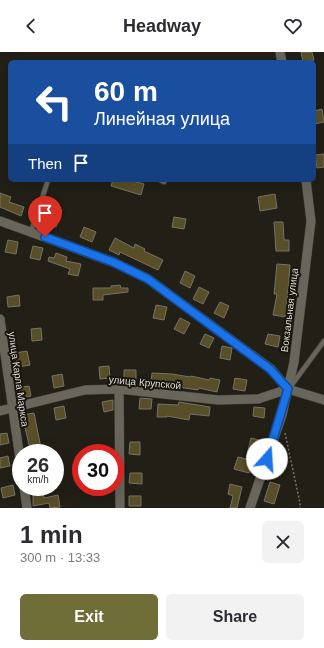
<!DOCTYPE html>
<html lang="en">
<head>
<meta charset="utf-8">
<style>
  :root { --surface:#fff; --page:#f2f2f3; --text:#2b2b33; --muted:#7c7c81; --accent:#6f6d38 }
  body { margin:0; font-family:Helvetica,sans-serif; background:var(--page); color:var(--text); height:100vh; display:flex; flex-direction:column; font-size:15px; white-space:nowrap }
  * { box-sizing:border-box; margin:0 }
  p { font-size:13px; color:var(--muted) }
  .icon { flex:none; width:22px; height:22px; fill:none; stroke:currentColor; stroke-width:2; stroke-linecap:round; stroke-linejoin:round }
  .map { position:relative; height:456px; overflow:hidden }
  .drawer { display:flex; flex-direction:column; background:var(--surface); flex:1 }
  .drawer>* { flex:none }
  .banner { position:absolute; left:8px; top:8px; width:308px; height:122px; border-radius:6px; box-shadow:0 4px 16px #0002; background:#1a4fa0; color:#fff; overflow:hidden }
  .speed { position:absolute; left:12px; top:392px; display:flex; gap:8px; font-size:20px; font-weight:700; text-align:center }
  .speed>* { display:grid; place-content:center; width:52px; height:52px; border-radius:50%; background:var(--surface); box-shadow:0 4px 16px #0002; line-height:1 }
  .speed small { font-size:10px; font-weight:400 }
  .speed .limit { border:6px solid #d22; background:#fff; color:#111 }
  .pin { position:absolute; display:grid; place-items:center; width:34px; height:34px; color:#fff; margin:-41px -17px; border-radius:50% 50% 50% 0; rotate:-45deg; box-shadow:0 0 4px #0007 }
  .pin .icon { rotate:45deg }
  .me { position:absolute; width:44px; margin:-22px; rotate:19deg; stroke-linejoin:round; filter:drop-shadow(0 0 3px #0008) }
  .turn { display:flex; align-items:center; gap:14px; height:84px; padding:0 20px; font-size:18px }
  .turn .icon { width:52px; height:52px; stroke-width:2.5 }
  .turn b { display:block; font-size:28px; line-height:34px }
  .then { display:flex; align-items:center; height:38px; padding:0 20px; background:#0003; gap:8px; font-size:15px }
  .round { display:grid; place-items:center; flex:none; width:42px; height:42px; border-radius:6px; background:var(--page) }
  .headline { display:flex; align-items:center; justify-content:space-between; height:68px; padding:0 20px }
  h1 { font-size:24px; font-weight:600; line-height:30px }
  .button { display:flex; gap:8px; margin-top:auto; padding:8px 20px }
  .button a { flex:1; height:46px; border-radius:6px; background:var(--accent); color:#fff; font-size:16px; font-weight:600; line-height:46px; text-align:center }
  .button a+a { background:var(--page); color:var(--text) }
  header { display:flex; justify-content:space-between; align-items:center; height:52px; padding:0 20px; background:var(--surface); font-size:18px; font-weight:600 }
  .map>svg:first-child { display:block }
  .building { fill:#584e28; stroke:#767368 }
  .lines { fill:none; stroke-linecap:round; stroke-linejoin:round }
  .lane-casing { stroke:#3d3b35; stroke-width:6 }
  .street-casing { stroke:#3d3b35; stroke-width:10 }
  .path { stroke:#75736b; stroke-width:1.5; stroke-dasharray:2 2; stroke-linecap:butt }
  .lane { stroke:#68655b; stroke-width:4.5 }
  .street { stroke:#68655b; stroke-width:9 }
  .route-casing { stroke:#114b97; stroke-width:10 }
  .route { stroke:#1a73e8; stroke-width:7 }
  .labels { text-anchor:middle; stroke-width:4; stroke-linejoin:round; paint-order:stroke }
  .street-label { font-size:10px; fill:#dbd9d3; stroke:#18160d }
</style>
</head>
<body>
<header><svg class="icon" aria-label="back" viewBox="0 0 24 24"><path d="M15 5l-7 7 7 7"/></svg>Headway<svg class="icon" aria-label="heart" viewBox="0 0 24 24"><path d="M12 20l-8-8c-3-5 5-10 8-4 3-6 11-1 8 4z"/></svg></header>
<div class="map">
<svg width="324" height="456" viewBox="0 0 324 456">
  <rect width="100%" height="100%" fill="#211f16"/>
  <!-- building -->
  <path class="building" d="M301,0h11l2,8 -11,2z
    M322,57l2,13 -10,2v-13z
    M324,102v13l-7,1 -2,-13z
    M113,128h17l14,4 -3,11 -30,-9z
    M0,141l11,4 -2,5 15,5 -3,9 -21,-9z
    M275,142l2,14 -17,3 -2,-14z
    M48,153l14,5 -6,17 -14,-5z
    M174,165l12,2 -2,10 -12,-2z
    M274,170h9l1,18h5v11h-13z
    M84,175l12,5 -4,10 -12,-5z
    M115,186l19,10 1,-4 10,5 -1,2 19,9 -5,10 -38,-18 -1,3 -10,-5z
    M8,188l10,2 -2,12 -11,-2z
    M33,194l10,2 -3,12 -10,-2z
    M56,201l11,4 -1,4 15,3 -3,12 -10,-2 2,-5 -22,-8 1,-4 5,1z
    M277,212l13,1 -4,52 -13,-2 4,-21h-3z
    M185,219l10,5 -5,12 -10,-5z
    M120,233l1,3h7v4l-25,3v5h-10v-12h18v-2z
    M199,235l10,5 -6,12 -10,-5z
    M19,243l1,11 -12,1 -1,-10z
    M220,250l9,4 -5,12 -10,-5z
    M156,253l11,2 -3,13 -11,-2z
    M180,266l10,5 -6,11 -10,-5z
    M41,276l1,12 -10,1 -1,-12z
    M205,282l9,4 -5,10 -9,-4z
    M268,282l12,2 -2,11 -13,-3z
    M222,294l10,2 -2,12 -10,-2z
    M27,299l3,14 -12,2 -3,-14z
    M109,314l1,12 -10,1 -1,-12z
    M124,318h12v11l-12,-1z
    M152,321l20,1 18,3 1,-1 18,4 1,-2 10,2 -3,12 -18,-4 -1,2 -47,-7z
    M62,322l2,12 -10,2 -2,-12z
    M235,326l12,2 -2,11 -12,-2z
    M29,334l2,10 -12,2 -2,-10z
    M140,346l12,1 -1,10h-12z
    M113,348v10l-9,2 -2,-10z
    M179,350l31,5 -1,9 -19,-2 -1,6 -22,-4v1h-10l1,-13 20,1z
    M64,354l2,12 -10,2 -2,-12z
    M254,355l11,1 -1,10 -11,-2z
    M34,361l8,40h-11l-9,-38z
    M7,381l2,10 -9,2v-11z
    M251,386l12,3 -2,10 -6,-2 -6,24 -15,-4 4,-12 8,2z
    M130,390h10v13l-11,-1z
    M8,404l2,10 -10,2v-10z
    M130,421h12v11l-13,-1z
    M270,430l10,3 -6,19 -10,-3z
    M230,432l12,3 -5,21h-7l3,-12 -5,-2z
    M13,433l2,10 -12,3 -2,-10z
    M43,441l1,5 14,-3 2,12 -10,1 -1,-5 -16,3v-11z
    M129,444h12v10h-12z"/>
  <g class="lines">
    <defs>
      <path id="lane" d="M160,128l4,2
        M31,180l17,-52
        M291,334l33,-45"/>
      <path id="street" d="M280,0l2,10
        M0,169l113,41 35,17 123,90 17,20 36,11
        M0,267l21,147
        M119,337l1,119
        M0,359l85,-21 34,-1 99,11 40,-1 30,-10
        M24,435l3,21
        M250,456l32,-93 12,-53 17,-141 -5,-41"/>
    </defs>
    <!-- lane casing -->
    <use href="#lane" class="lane-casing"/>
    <!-- street casing -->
    <use href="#street" class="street-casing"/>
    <!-- path -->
    <path class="path" d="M285,381l15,70v5"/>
    <!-- lane -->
    <use href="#lane" class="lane"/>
    <!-- street -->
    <use href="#street" class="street"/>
  </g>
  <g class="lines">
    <defs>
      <path id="route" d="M45,185l68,25 35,17 122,90 18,20 -21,70"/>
    </defs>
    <!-- route casing -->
    <use href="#route" class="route-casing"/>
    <!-- route -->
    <use href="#route" class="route"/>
  </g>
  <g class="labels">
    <!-- street labels -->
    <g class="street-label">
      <text transform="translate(289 258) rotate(-83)" y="4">Вокзальная улица</text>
      <text transform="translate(19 327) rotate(82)" y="4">улица Карла Маркса</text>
      <text transform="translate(145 330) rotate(5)" y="4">улица Крупской</text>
    </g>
  </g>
</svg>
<div class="speed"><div>26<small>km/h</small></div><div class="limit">30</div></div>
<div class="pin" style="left:45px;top:185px;background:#d93025"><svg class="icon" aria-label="arrive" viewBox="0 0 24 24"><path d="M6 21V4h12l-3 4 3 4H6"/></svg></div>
<svg class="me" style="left:267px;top:407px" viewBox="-20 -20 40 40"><circle r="19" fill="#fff"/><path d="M0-13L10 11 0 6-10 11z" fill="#1a73e8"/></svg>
<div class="banner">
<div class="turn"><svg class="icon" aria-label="left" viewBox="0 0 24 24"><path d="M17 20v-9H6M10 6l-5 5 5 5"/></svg><div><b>60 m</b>Линейная улица</div></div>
<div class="then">Then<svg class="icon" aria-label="arrive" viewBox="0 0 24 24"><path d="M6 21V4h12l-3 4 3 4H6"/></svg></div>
</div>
</div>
<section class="drawer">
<div class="headline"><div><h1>1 min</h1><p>300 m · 13:33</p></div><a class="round"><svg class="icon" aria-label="close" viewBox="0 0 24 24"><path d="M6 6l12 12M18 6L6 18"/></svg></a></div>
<div class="button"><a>Exit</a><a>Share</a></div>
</section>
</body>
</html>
